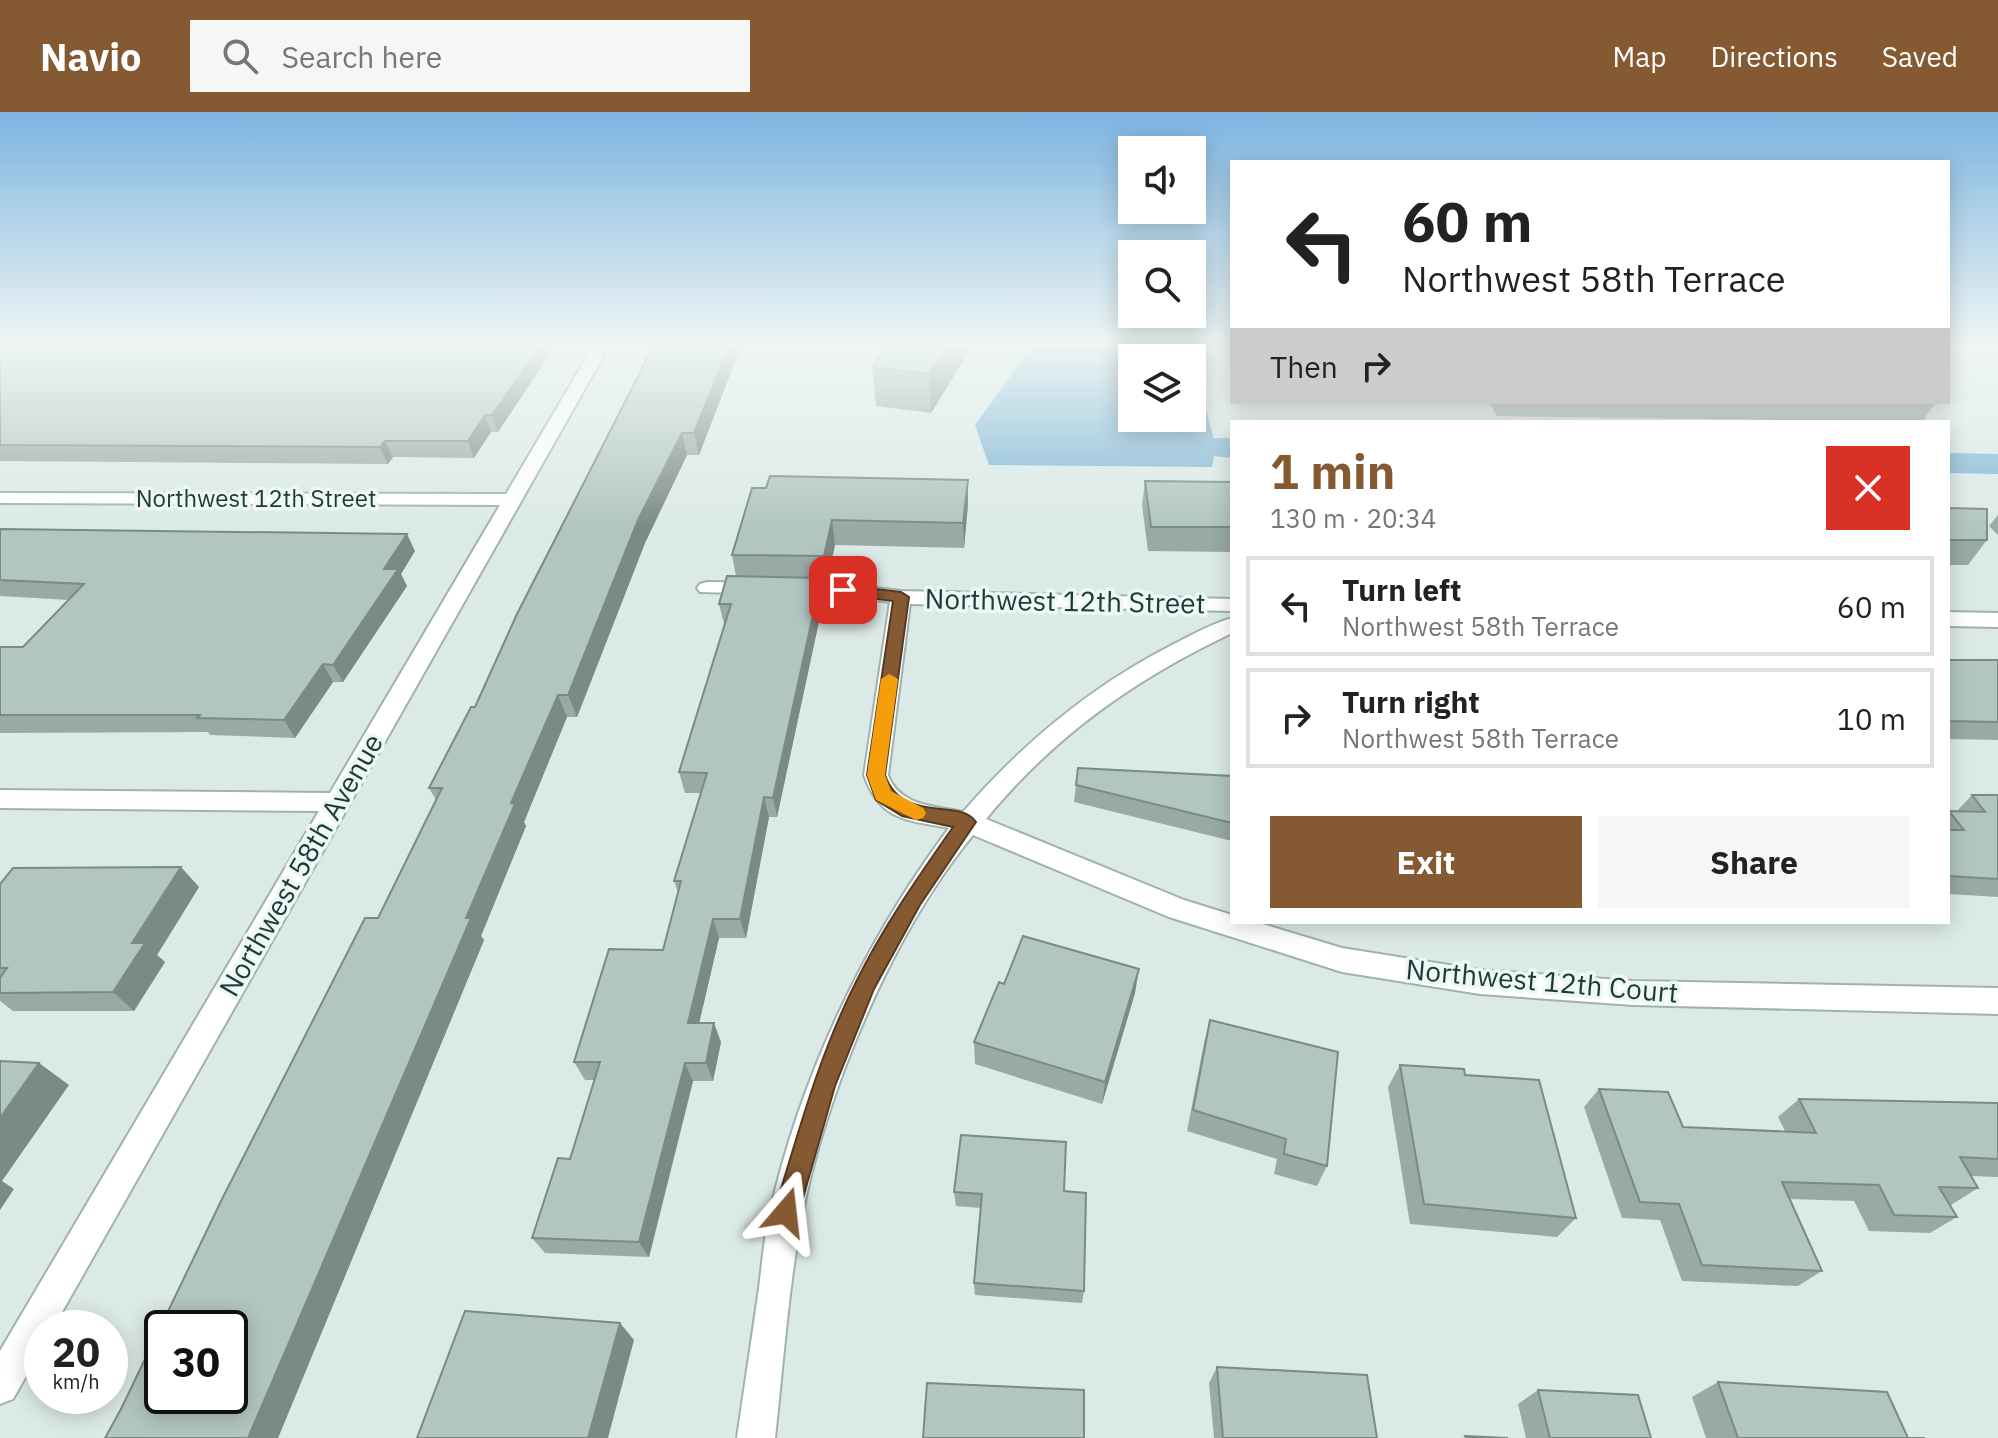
<!DOCTYPE html>
<html lang="en">
<head>
<meta charset="utf-8">
<style>
  :root { --surface:#fff; --page:#f6f6f6; --text:#222; --muted:#767676; --line:#e0e0e0; --accent:#855932 }
  body { margin:0; font-family:"IBM Plex Sans",sans-serif; background:var(--page); color:var(--text); height:100vh; display:flex; flex-direction:column; font-size:30px; white-space:nowrap }
  * { box-sizing:border-box; margin:0 }
  p { font-size:26px; color:var(--muted) }
  .icon { flex:none; width:44px; height:44px; fill:none; stroke:currentColor; stroke-width:2; stroke-linecap:round; stroke-linejoin:round }
  .map { position:relative; flex:1; overflow:hidden }
  .side { position:absolute; left:1230px; top:308px; width:720px; height:504px; display:flex; flex-direction:column; background:var(--surface); border-radius:0px; box-shadow:0 4px 20px #0003 }
  .side>* { flex:none }
  .guide { position:absolute; left:1230px; top:48px; width:720px; height:244px; border-radius:0px; box-shadow:0 4px 20px #0003; background:#fff; color:var(--text); overflow:hidden }
  .fabs { position:absolute; left:1118px; top:24px; display:grid; gap:16px }
  .fabs a { display:grid; place-items:center; width:88px; height:88px; border-radius:0px; background:var(--surface); box-shadow:0 4px 20px #0003; font-size:40px }
  .speed { position:absolute; left:24px; top:1198px; display:flex; gap:16px; font-size:40px; font-weight:700; text-align:center }
  .speed>* { display:grid; place-content:center; width:104px; height:104px; border-radius:50%; background:var(--surface); box-shadow:0 4px 20px #0003; line-height:1 }
  .speed small { font-size:20px; font-weight:400 }
  .speed .limit { border:4px solid #111; border-radius:12px; background:#fff; color:#111 }
  .pin { position:absolute; display:grid; place-items:center; width:68px; height:68px; color:#fff; margin:-34px; border-radius:16px; box-shadow:0 4px 12px #0006 }
  .me { position:absolute; width:88px; margin:-44px; rotate:17deg; stroke-linejoin:round; filter:drop-shadow(0 0 6px #0008) }
  .turn { display:flex; align-items:center; gap:28px; height:168px; padding:0 40px; font-size:36px }
  .turn .icon { width:104px; height:104px; stroke-width:2.5 }
  .turn b { display:block; font-size:56px; line-height:68px }
  .then { display:flex; align-items:center; height:76px; padding:0 40px; background:#0003; gap:16px; font-size:30px }
  .round { display:grid; place-items:center; flex:none; width:84px; height:84px; border-radius:0px; background:var(--page) }
  .head { display:flex; align-items:center; justify-content:space-between; height:136px; padding:0 40px }
  h1 { font-size:48px; font-weight:700; line-height:60px; color:var(--accent) }
  .action { display:flex; gap:16px; margin-top:auto; padding:16px 40px }
  .action a { flex:1; height:92px; border-radius:0px; background:var(--accent); color:#fff; font-size:32px; font-weight:700; line-height:92px; text-align:center }
  .action a+a { background:var(--page); color:var(--text) }
  ul { padding:0; list-style:none }
  li { display:flex; align-items:center; gap:24px; height:100px; margin:0 16px 12px; padding:0 24px; border:4px solid var(--line); border-radius:0px }
  li div { flex:1 }
  li b { display:block; font-size:30px }
  li em { font-style:normal }
  header { display:flex; align-items:center; gap:48px; box-sizing:border-box; height:112px; padding:0 40px; background:var(--accent); color:#fff }
  header strong { font-size:38px }
  nav { display:flex; gap:44px; margin-inline-start:auto; font-size:28px }
  .search { width:560px; height:72px; background:var(--page); display:flex; align-items:center; gap:20px; box-sizing:border-box; padding:0 28px; border-radius:0px; color:var(--muted); font-size:30px }
  .map>svg:first-child { display:block }
  .water { fill:#7eb5d5; fill-rule:evenodd }
  .lines { fill:none; stroke-linecap:round; stroke-linejoin:round }
  .canal { fill:#7eb5d5; fill-rule:evenodd }
  .minor-casing { stroke:#9fb2af; stroke-width:4 }
  .minor { fill:#fff; fill-rule:evenodd }
  .wall { fill:#98a9a6 }
  .shaded-wall { fill:#7c8a87 }
  .building { fill:#b1c5c1; stroke:#7c8a87; stroke-width:2; fill-rule:evenodd }
  .route { fill:#855932; stroke:#563a20; stroke-width:2 }
  .slow { fill:#f59e0b }
  .labels { text-anchor:middle; stroke-width:7; stroke-linejoin:round; paint-order:stroke }
  .far-street-label { font-size:24px; fill:#1d3a39; stroke:#edf7f4 }
  .street-label { font-size:28px; fill:#1d3a39; stroke:#edf7f4 }
</style>
</head>
<body>
<header>
<strong>Navio</strong>
<div class="search"><svg class="icon" aria-label="search" viewBox="0 0 24 24"><circle cx="10" cy="10" r="6"/><path d="M15 15l6 6"/></svg>Search here</div>
<nav><a>Map</a><a>Directions</a><a>Saved</a></nav>
</header>
<div class="map">
<svg width="1998" height="1326" viewBox="0 0 1998 1326">
  <rect width="100%" height="100%" fill="#dceae7"/>
  <!-- water -->
  <path class="water" d="M1034,231h164l8,66 10,39 -4,19 -223,-2 -14,-40zM1132,246h60v60h-60z"/>
  <g class="lines">
    <!-- canal -->
    <path class="canal" d="M1216,326h16v20l-28,-3 -5,-7 5,-7z
      M1948,341l50,1v20l-50,-1z"/>
    <defs>
      <path id="minor" d="M583,231h15l6,9 -4,10 -547,966h-11v20l-29,51 -13,5v-53l319,-540 -319,-3v-18l330,3 170,-288 -500,-2v-10l506,1 78,-132 4,-10z
        M707,470l136,2 58,7 331,8v12l-322,-7 -22,171c11,31 46,31 75,37 60,-69 126,-124 207,-166 20,-10 41,-22 62,-28v15c-97,46 -178,103 -246,186l198,81 48,15v7h24l86,26 138,22 153,11 365,7v26l-365,-9 -153,-11 -138,-22 -173,-55 -196,-82c-82,100 -148,259 -172,386 -13,71 -18,145 -26,217h-38c7,-50 15,-100 22,-150 3,-24 5,-48 10,-72 31,-139 95,-274 180,-388 -42,-8 -69,-7 -85,-53l26,-173 -47,-6 -143,-4 -3,-4 3,-4z
        M1948,500l50,1v14l-50,-1z"/>
    </defs>
    <!-- minor casing -->
    <use href="#minor" class="minor-casing"/>
    <!-- minor -->
    <use href="#minor" class="minor"/>
  </g>
  <!-- wall -->
  <path class="wall" d="M0,231h546l3,12 -51,77h-7l-17,26 -81,-1 -5,7 -388,-3z
    M742,231l-43,112h-12l-42,88 -68,174h-10l-43,105 2,4 -45,110 3,4 -206,498h-173l273,-520 58,-118 -7,-12 46,-81z
    M974,231l-43,70 -55,-7 -4,-39z
    M1489,290h447l-14,20 -425,-6z
    M1145,369l87,1v70l-84,-1 -6,-46z
    M766,376l202,16 -4,44 -129,-3 -8,36h-6l3,17 -47,219h-8l-23,121h-27l-20,85 22,19 -8,39h-20l-44,176 -104,-4 -13,-15 38,-79 25,-79h-10l-11,-18 89,-112 15,-58 -4,-11 27,-88h-16l-6,-21 46,-148h-1l-5,-20 17,-28 -4,-21z
    M1948,396l39,32 -19,25h-20z
    M1998,403v20l-9,-9z
    M0,417l415,22 -14,23 6,12 -64,96h-10l-38,56 -85,-3 -2,-3 -208,1v-86h23l46,-47 -69,-4z
    M1948,548h50v80l-50,-1z
    M1232,664v65l-158,-39 2,-17z
    M1972,683h26v102l-50,-3v-81l1,-2 7,1z
    M0,772l199,3 -42,68 8,7 -31,49h-121l-13,-10z
    M1004,872l131,9 -33,111 -127,-40 -1,-22z
    M1210,908l117,146 -10,20 -43,-12 3,-15 -90,-28 17,-88z
    M1400,953l65,10 111,143 -19,19 -147,-13 -22,-137z
    M1599,977l84,38 102,4 -7,-14 21,-18 199,4v74l-27,-1 7,12 -27,17h-2l8,12 -27,16 -61,-2 -15,-30 -64,-2 32,72 -24,15 -116,-5 -22,-61 -38,-2 -38,-111z
    M1064,1079l20,100 -2,12 -107,-8 -1,-12 7,-75 -25,-2 -2,-14z
    M1217,1255l160,71h-163l-5,-55z
    M1718,1270l190,56h17h-219l-14,-41z
    M1538,1278l113,48h-125l-8,-34z"/>
  <!-- shaded-wall -->
  <path class="shaded-wall" d="M542,231h4l3,12 -51,77 -6,-17z
    M730,231h12l-43,112 -5,-22z
    M949,231h25l-43,70 -2,-39z
    M485,303l6,17 -17,26 -6,-17z
    M682,321l5,22 -42,88 -68,174 -9,-22 70,-175z
    M385,329l8,16 -5,7 -8,-17z
    M968,368v24l-4,44 -1,-25z
    M832,408l3,25 -8,36 -3,-25z
    M407,422l8,17 -14,23 6,12 -64,96 -10,-17 51,-96z
    M821,466l3,20 -47,219 -4,-19z
    M323,552l10,18 -38,56 -11,-18z
    M558,583l9,22 -43,105 2,4 -45,110 3,4 -206,498h-30l263,-635z
    M764,685l5,20 -23,121 -6,-19z
    M181,755l18,20 -42,68 8,7 -31,49 -21,-19 19,-49z
    M713,807l6,19 -24,103 -7,-18z
    M1139,857l-4,24 -33,111 3,-22z
    M714,911l7,19 -8,39 -7,-18z
    M39,951l30,22 -67,96 12,8 -14,21v-92z
    M685,951l8,18 -44,176 -10,-15z
    M620,1211l14,17 -26,98h-20z"/>
  <!-- building -->
  <path class="building" d="M0,231h542l-50,72h-7l-17,26h-83l-5,6 -380,-2z
    M655,231h75l-36,90h-12l-44,87 -70,175h-10l-47,108 4,1 -49,114h5l-223,520h-143l16,-29 101,-210 143,-281h13l64,-130h-13l42,-81h4l42,-93zM162,1216h68v68h-68z
    M890,231h59l-20,31 -57,-7z
    M770,364l198,4 -5,43 -131,-3 -8,36 -92,-1 20,-67h14z
    M1145,369l87,1v45h-81z
    M1948,396l39,1v31h-39z
    M0,417l407,5 -23,35h14l-65,96 -10,-1 -39,56 -87,-2 3,-3h-200v-68h23l61,-63 -84,-4z
    M727,464l94,2 -48,220 -9,-1 -24,122h-27l-25,104h26l-8,40h-21l-46,179 -107,-4 26,-80 12,1 30,-97h-26l35,-113 54,1 18,-69h-7l33,-108 -28,-1 52,-168h-12z
    M1948,548h50v62l-50,-1z
    M1078,656l154,8v47l-156,-38z
    M1972,683h26v84l-50,-3v-46h16l-15,-19 36,1z
    M181,755l-49,76h13l-32,49 -113,1v-15l7,-10h-7v-84l13,-16z
    M1023,824l116,33 -34,113 -131,-40 25,-60 5,2z
    M1210,908l128,32 -11,114 -43,-12 2,-15 -93,-29z
    M0,949l39,2 -39,55z
    M1400,953l64,4 1,6 74,5 37,138 -152,-14z
    M1599,977l69,3 15,35 133,6 -17,-34 199,4v56l-38,-2 18,31 -39,-1 18,30 -63,-2 -15,-30 -97,-3 40,89 -120,-6 -23,-61 -39,-2z
    M961,1023l105,7 -2,49 22,2 -2,98 -110,-8 8,-89 -28,-2z
    M465,1199l155,12 -32,115h-171z
    M1217,1255l150,8 10,63h-154z
    M1718,1270l169,10 21,46h17h-187z
    M927,1271l157,7v48h-161z
    M1538,1278l100,5 13,43h-101z
    M1465,1324l43,2h-42z"/>
  <!-- sky -->
  <linearGradient id="sky" x2="0" y2="1"><stop stop-color="#7db4e0"/><stop offset="0.56" stop-color="#eff6f4"/><stop offset="1" stop-color="#eff6f4" stop-opacity="0"/></linearGradient>
  <rect width="1998" height="416" fill="url(#sky)"/>
  <!-- route -->
  <path class="route" d="M843,473l58,7 8,5 -24,178c18,50 75,22 91,47l-56,83 -46,84 -39,97 -36,126 -4,9 -9,4 -9,-4 -3,-9c24,-78 45,-157 82,-230 27,-55 62,-105 97,-155l-51,-11 -26,-16 -9,-25 26,-174 -56,-7 -2,-4z"/>
  <!-- slow -->
  <path class="slow" d="M889,562l9,5 -13,96 6,16 32,17 3,5 -3,5 -7,2 -40,-20 -9,-25 14,-96z"/>
  <g class="labels">
    <!-- far-street labels -->
    <g class="far-street-label">
      <text x="256" y="395">Northwest 12th Street</text>
    </g>
    <!-- street labels -->
    <g class="street-label">
      <text transform="translate(1065 489) rotate(1)" y="10">Northwest 12th Street</text>
      <text transform="translate(301 753) rotate(-60)" y="10">Northwest 58th Avenue</text>
      <text transform="translate(1542 869) rotate(5)" y="10">Northwest 12th Court</text>
    </g>
  </g>
</svg>
<div class="fabs">
<a><svg class="icon" aria-label="sound" viewBox="0 0 24 24"><path d="M4 9h4l5-4v14l-5-4H4zM17 9q2 3 0 6"/></svg></a>
<a><svg class="icon" aria-label="search" viewBox="0 0 24 24"><circle cx="10" cy="10" r="6"/><path d="M15 15l6 6"/></svg></a>
<a><svg class="icon" aria-label="layers" viewBox="0 0 24 24"><path d="M12 4l9 5-9 5-9-5zM3 14l9 5 9-5"/></svg></a>
</div>
<div class="speed"><div>20<small>km/h</small></div><div class="limit">30</div></div>
<div class="pin" style="left:843px;top:478px;background:#d93025"><svg class="icon" aria-label="arrive" viewBox="0 0 24 24"><path d="M6 21V4h12l-3 4 3 4H6"/></svg></div>
<svg class="me" style="left:786px;top:1100px" viewBox="-20 -20 40 40"><path d="M0-17L14 15 0 8-14 15z" fill="#855932" stroke="#fff" stroke-width="4"/></svg>
<div class="guide">
<div class="turn"><svg class="icon" aria-label="left" viewBox="0 0 24 24"><path d="M17 20v-9H6M10 6l-5 5 5 5"/></svg><div><b>60 m</b>Northwest 58th Terrace</div></div>
<div class="then">Then<svg class="icon" aria-label="right" viewBox="0 0 24 24"><path d="M7 20v-9h11M14 6l5 5-5 5"/></svg></div>
</div>
<section class="side">
<div class="head"><div><h1>1 min</h1><p>130 m · 20:34</p></div><a class="round" style="background:#d93025;color:#fff"><svg class="icon" aria-label="close" viewBox="0 0 24 24"><path d="M6 6l12 12M18 6L6 18"/></svg></a></div>
<ul>
<li><svg class="icon" aria-label="left" viewBox="0 0 24 24"><path d="M17 20v-9H6M10 6l-5 5 5 5"/></svg><div><b>Turn left</b><p>Northwest 58th Terrace</p></div><em>60 m</em></li>
<li><svg class="icon" aria-label="right" viewBox="0 0 24 24"><path d="M7 20v-9h11M14 6l5 5-5 5"/></svg><div><b>Turn right</b><p>Northwest 58th Terrace</p></div><em>10 m</em></li>
</ul>
<div class="action"><a>Exit</a><a>Share</a></div>
</section>
</div>
</body>
</html>
